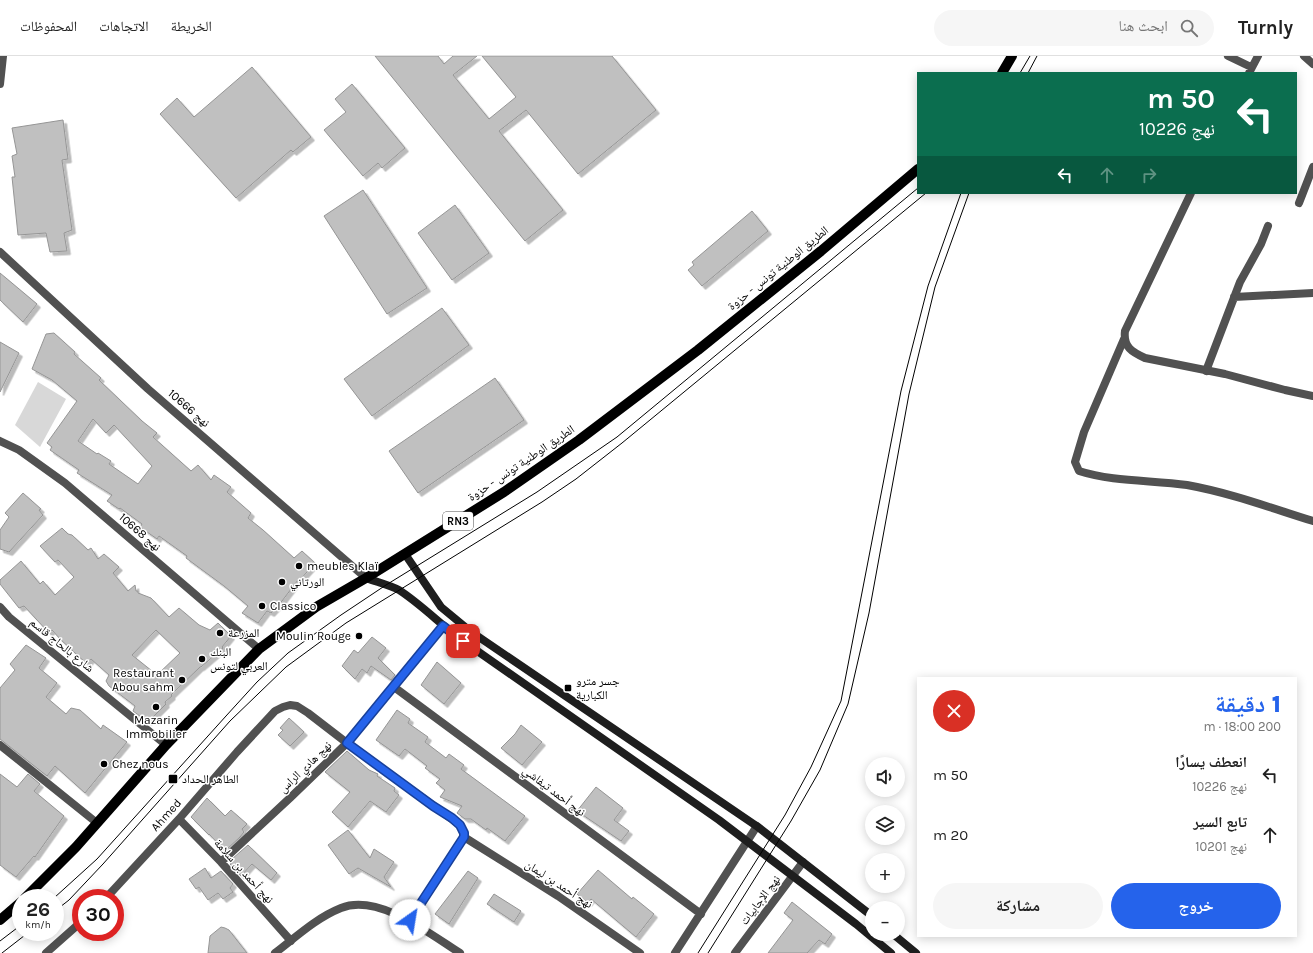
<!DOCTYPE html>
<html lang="ar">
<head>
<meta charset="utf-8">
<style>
  :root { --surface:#fff; --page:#f6f6f6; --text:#222; --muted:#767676; --line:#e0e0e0; --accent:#2563eb }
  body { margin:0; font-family:Karla,"Noto Naskh Arabic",sans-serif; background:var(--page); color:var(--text); direction:rtl; height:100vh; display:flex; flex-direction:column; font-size:15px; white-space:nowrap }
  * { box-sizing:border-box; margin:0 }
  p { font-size:13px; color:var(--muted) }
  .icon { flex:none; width:22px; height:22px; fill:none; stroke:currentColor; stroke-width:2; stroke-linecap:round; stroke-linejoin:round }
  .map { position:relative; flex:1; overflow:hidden; direction:ltr }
  .side { position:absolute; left:917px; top:621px; width:380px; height:260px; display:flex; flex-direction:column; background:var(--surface); border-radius:0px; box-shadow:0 2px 10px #0003; direction:rtl }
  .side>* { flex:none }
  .banner { position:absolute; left:917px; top:16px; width:380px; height:122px; border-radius:0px; box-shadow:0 2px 10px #0003; direction:rtl; background:#0b6e4f; color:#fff; overflow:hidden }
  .buttons { position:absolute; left:865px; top:701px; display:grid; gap:8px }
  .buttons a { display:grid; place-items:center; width:40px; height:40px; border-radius:50%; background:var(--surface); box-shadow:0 2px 10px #0003; font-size:20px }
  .speed { position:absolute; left:12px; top:833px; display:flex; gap:8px; font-size:20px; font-weight:700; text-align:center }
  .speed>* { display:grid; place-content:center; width:52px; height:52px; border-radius:50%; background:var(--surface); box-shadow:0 2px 10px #0003; line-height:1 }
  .speed small { font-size:10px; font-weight:400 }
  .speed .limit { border:6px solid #d22; background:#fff; color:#111 }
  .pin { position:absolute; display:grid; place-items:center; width:34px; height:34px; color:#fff; margin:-17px; border-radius:8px; box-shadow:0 2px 6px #0006 }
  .me { position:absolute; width:44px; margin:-22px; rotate:32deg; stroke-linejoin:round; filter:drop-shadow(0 0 3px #0008) }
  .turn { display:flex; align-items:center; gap:14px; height:84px; padding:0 16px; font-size:18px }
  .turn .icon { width:52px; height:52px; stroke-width:2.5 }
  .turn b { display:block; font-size:28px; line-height:34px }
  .lanes { display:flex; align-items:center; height:38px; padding:0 16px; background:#0003; justify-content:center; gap:20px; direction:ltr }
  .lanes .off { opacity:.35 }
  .round { display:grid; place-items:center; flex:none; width:42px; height:42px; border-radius:21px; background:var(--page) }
  .head { display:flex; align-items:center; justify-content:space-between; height:68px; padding:0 16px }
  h1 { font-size:24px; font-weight:800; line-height:30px; color:var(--accent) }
  .action { display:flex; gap:8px; margin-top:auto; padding:8px 16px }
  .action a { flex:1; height:46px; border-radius:24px; background:var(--accent); color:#fff; font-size:16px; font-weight:800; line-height:46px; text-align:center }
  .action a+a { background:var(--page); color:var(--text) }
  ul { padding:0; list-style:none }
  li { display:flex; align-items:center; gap:12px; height:60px; padding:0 16px }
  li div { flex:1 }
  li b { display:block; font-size:15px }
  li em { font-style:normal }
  header { display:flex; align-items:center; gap:24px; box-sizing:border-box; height:56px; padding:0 20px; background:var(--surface); border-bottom:1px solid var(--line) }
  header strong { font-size:19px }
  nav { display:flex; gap:22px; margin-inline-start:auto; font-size:14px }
  .search { width:280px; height:36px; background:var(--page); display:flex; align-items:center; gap:10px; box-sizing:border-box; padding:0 14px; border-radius:22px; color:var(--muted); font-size:15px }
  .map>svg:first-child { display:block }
  .green { fill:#d8d8d8 }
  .building { fill:#c0c0c0; stroke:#959595; fill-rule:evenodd; filter:url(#shadow) }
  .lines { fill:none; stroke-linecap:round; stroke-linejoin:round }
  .pedestrian { stroke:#515151; stroke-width:8 }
  .minor { stroke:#515151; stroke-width:8 }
  .secondary { stroke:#1e1e1e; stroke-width:8 }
  .primary { stroke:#000; stroke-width:10 }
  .tram { stroke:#000; stroke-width:1 }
  .route-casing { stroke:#184099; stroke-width:10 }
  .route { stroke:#2563eb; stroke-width:7 }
  .poi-dot { fill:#000; stroke:#fff; stroke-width:1.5 }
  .labels { text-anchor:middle; stroke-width:3; stroke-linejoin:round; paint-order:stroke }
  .shield { fill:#fff; stroke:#4c4c4c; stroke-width:1 }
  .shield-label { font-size:11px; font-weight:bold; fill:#000 }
  .street-label { font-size:12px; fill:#000; stroke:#fff }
  .poi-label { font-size:12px; fill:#000; stroke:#fff; text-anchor:start }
</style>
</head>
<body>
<header>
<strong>Turnly</strong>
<div class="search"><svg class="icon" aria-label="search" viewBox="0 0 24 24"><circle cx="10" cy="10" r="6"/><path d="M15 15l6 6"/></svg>ابحث هنا</div>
<nav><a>الخريطة</a><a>الاتجاهات</a><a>المحفوظات</a></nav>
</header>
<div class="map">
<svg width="1313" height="897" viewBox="0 0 1313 897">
  <defs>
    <filter id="shadow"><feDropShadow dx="3.5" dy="3.5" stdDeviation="0" flood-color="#0004"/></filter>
  </defs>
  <rect width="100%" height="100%" fill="#fff"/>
  <!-- green -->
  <path class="green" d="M38,326l28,17 -26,48 -25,-22z"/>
  <!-- building -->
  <path class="building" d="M375,0h63l6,8 9,-8h24l-24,19 36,44 27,-22 -34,-41h130l44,54 -78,64 -52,-64 -27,21 64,79 -38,31z
    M252,11l59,70 -18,15 -2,-2 -55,48 -76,-84 17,-16 17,19z
    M352,28l53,64 -23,20 -4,-5 -15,13 -39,-46 22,-18 -11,-13z
    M63,64l5,39 -6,1 10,70 -8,3 3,18 -17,1 -4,-19 -28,2 -6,-58h3l-3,-21 5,-2 -5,-26z
    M363,134l64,98 -40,26 -63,-98z
    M455,149l34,48 -37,27 -34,-47z
    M752,155l16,20 -66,55 -14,-16 6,-5 -2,-3z
    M0,217l37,31 -14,18 -23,-22z
    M442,252l27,37 -97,71 -28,-37z
    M54,277l21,19 -1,2 27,24 -2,2 43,41 15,12 -4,4 38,34 7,-6 13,15 3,-5 17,12 -4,5 24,21 -3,5 15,12 31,28 8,-7 13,12 -16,18 -1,-1 -16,21 -11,12 -4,-2 -9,12 -16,-10 6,-7 -24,-20 -38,-28 1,-2 -28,-20 -2,3 -17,-12 2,-3 -22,-16 -1,1 -12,-8 5,-6 -35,-22 2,-3 -29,-20 2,-3 -5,-4 30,-42 -25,-21 -20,-11 14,-35zM93,363l13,14 8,-8 38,41 -14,18 -29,-20 2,-3 -13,-8 -1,1 -19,-13z
    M0,286l19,11 -19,39z
    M495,322l29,42 -106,73 -29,-42z
    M23,437l18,16 -2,1 4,5 -34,37 -9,-3v-19l9,-13 -4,-4z
    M62,472l6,6 4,1 16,15 3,-2 7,11 6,-5 15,13 -6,6 15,18 7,-6 1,6h2v2l13,5 18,19 10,-9 20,17 11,5 8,-7 13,13 -9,11 1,1 -22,19h-1l-29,28 1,1 -7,6 1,2 -18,18 -15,-11 2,-5 -26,-20 -3,-5 3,-6 -18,-16 -4,5 -27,-25 -8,-9 -3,3 -25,-27 -5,2 -19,-24v-4l21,-19 19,23 3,-3 12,14 19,-18 -16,-17 -3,2 -15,-16zM156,574l24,23 -23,22 -25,-20z
    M372,581l14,11 -8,10 17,17 -4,5 -20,-14 -4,7 -5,-4 -7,10 -13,-13 12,-16 4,3z
    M26,589l20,13 -7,10 18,15 -11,14 20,17 5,-6 9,2 21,19 2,-4 24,17 -42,51 -30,-27 -8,10 -47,-37v-51l15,-18 -5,-6z
    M437,606l24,21 -17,21 -23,-19z
    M397,654l13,9 -2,4 20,14 -3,5 21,16 3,-4 15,11 -3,4 64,47 -20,25 -18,-13 -1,2 -15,-11h-6l-8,-6 5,-7 -22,-9 5,-7 -9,-7 4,-4 -15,-11 2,-2 -22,-17 -6,7 -23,-16z
    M289,662l15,14 -14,14 -12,-11 5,-5 -3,-2z
    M521,669l21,17 -20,23 -21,-17 14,-14z
    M347,695l22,19 9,4 -1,2 18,12 -1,3 5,4 -13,17 -16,-11 -22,26 -16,-15 18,-20 -25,-20z
    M0,718l17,13 11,-13 12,10 -6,7 30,25 -29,41 -1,-1 -18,21 -16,-12z
    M596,731l27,21 -9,12 15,11 -8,10 -44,-30z
    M207,742l18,18 6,-6 16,14 -5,5 2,3 -4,5 -15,14 -16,-17v1l-18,-18z
    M348,774l22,28 4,-9 20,13 -10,15 7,10 -33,-19 -9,6 -21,-29z
    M248,789l29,28 -6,7 -19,-16 -11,12 -11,-12 4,-3 -2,-2z
    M205,812l6,10 10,-7 12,13 -3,4 3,4 -10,7 -5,-6 -10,7 -9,-13 -3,2 -7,-10z
    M598,814l34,29 1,-2 21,17 -18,23 -45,-38 -3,4 -11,-9z
    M468,815l10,7 -29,46 -14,-10z
    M494,838l27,17 -7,11 -27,-18z
    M792,846l40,32 -7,10 -6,-4 -12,13h-39l25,-33 -9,-7z
    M221,871l4,1 4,2 18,23h-39l2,-17z"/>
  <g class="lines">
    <!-- pedestrian -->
    <path class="pedestrian" d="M464,781l94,59 82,57"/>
    <!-- minor -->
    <path class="minor" d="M1228,0l23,11
      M1304,0l9,8
      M1249,17l9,-17
      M0,28l3,-28
      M1191,137l-66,138c-2,16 7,21 20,27l80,16 60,16 28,6
      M1299,147l14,-36
      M0,196l148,137 218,189
      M1234,241l79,-4
      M1124,283l-40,93 -9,30 4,9c34,11 74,9 108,14 44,8 84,23 126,36
      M1206,315l34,-89 21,-38 7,-18
      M0,385l19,9 46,33 194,166
      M0,551l9,10 157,128
      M394,631l307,227
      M0,689l97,78
      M179,763l42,43 70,79
      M221,806l70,-65 56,-54 96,-117
      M106,842l73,-79 58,-67 38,-41 8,-4 7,-2 7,1 11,7 39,30 113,82 4,8v4l-54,83
      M46,897l35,-31
      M275,897c21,-16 41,-35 66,-45 37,-15 89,26 119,45
      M675,897l82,-127
      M735,897l68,-91"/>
    <!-- secondary -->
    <path class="secondary" d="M405,498l36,53 29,24 288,196 114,89
      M366,522c11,4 23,7 33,12 23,15 42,35 64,51l256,179 137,104 35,29
      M893,878l23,19"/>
    <!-- primary -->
    <path class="primary" d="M1002,17l10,-17
      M25,842l51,-51 90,-102 93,-96 57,-42 50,-29 138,-86 75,-52 119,-90 123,-99 97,-82
      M0,864l21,-18"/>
    <!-- tram -->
    <path class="tram" d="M1020,17l10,-17
      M1028,17l9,-17
      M54,842l43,-39 129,-143 31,-34 31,-29 53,-38 45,-30 151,-93 80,-55 301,-249
      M55,855l14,-11 34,-36 127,-143 56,-54 60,-44 196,-121 34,-23 46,-36 304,-250
      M0,885l21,-16
      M2,897l27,-21
      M698,897l87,-138 26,-48 30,-66 60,-310 27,-105 33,-93
      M708,897l83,-132 29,-51 28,-66 21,-91 40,-219 26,-107 34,-94"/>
  </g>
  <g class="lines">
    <defs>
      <path id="route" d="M410,864l54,-83v-4l-4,-8 -8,-7 -19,-12 -86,-63 96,-117 20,15"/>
    </defs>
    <!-- route casing -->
    <use href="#route" class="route-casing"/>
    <!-- route -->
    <use href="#route" class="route"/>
  </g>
  <!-- markers -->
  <g class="poi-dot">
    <circle cx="299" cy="510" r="4"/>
    <circle cx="282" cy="526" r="4"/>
    <circle cx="262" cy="550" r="4"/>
    <circle cx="220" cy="577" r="4"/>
    <circle cx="359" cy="580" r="4"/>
    <circle cx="202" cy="603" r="4"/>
    <circle cx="182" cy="624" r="4"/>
    <rect x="564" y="628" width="8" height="8" rx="2"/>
    <circle cx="156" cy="651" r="4"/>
    <circle cx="104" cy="708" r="4"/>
    <rect x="168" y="718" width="10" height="10" rx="2"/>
  </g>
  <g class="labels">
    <!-- shield labels -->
    <rect class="shield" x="443" y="456" width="30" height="18" rx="3"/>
    <g class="shield-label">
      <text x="458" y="469">RN3</text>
    </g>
    <!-- street labels -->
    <g class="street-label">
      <text transform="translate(778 212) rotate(-39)" y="4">الطريق الوطنية تونس - حزوة</text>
      <text transform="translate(189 352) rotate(41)" y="4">نهج 10666</text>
      <text transform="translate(521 407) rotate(-34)" y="4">الطريق الوطنية تونس - حزوة</text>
      <text transform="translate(140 476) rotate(41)" y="4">نهج 10668</text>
      <text transform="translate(62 589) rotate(39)" y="4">شارع بالحاج قاسم</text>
      <text transform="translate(305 711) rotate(-44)" y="4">نهج هادي الراس</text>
      <text transform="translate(554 735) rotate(37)" y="4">نهج أحمد تيفاشي</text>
      <text transform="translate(166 759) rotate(-48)" y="4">Ahmed</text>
      <text transform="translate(244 815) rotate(48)" y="4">نهج أحمد بن سلامة</text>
      <text transform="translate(559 828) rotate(33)" y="4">نهج أحمد بن ليمان</text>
      <text transform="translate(760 844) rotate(-53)" y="4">نهج الإجابيات</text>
    </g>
    <!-- poi labels -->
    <g class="poi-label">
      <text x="307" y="514">meubles Klaï</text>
      <text x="290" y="530">الورتاني</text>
      <text x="270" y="554">Classico</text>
      <text x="228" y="581">المزرعة</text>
      <text x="351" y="584" text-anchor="end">Moulin Rouge</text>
      <text x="210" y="600">البنك<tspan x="210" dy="14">العربي لتونس</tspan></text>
      <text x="174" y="621" text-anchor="end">Restaurant<tspan x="174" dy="14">Abou sahm</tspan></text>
      <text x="576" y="629">جسر مترو<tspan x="576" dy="14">الكبارية</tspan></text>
      <text x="156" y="668" text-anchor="middle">Mazarin<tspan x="156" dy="14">Immobilier</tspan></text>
      <text x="112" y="712">Chez nous</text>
      <text x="182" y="727">الطاهر الحداد</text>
    </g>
  </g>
</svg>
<div class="buttons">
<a><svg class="icon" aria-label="sound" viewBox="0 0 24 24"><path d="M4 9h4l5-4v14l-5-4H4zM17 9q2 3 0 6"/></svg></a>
<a><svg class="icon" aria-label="layers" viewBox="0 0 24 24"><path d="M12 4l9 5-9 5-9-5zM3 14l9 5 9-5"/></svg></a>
<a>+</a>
<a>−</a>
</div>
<div class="speed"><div>26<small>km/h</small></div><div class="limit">30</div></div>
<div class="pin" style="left:463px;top:585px;background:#d93025"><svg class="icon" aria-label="arrive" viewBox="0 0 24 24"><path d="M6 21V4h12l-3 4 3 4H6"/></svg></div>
<svg class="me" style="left:410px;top:864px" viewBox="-20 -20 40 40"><circle r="19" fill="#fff"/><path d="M0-13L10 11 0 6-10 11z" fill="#2563eb"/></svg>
<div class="banner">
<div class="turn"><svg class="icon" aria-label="left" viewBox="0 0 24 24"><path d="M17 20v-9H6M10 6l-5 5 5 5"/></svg><div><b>50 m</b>نهج 10226</div></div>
<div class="lanes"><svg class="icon" aria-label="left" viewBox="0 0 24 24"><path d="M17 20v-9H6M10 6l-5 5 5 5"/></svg><svg class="icon off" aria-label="ahead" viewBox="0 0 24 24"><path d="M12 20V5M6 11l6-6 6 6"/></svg><svg class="icon off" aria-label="right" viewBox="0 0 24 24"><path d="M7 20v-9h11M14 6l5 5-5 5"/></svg></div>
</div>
<section class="side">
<div class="head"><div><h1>1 دقيقة</h1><p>200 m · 18:00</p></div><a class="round" style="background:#d93025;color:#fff"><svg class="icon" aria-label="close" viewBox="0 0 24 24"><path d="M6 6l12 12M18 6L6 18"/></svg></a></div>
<ul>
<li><svg class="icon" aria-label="left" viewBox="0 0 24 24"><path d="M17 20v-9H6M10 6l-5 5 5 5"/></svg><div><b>انعطف يسارًا</b><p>نهج 10226</p></div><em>50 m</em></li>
<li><svg class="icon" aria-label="ahead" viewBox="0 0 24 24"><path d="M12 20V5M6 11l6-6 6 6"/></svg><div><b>تابع السير</b><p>نهج 10201</p></div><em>20 m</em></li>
</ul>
<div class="action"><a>خروج</a><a>مشاركة</a></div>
</section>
</div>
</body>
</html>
